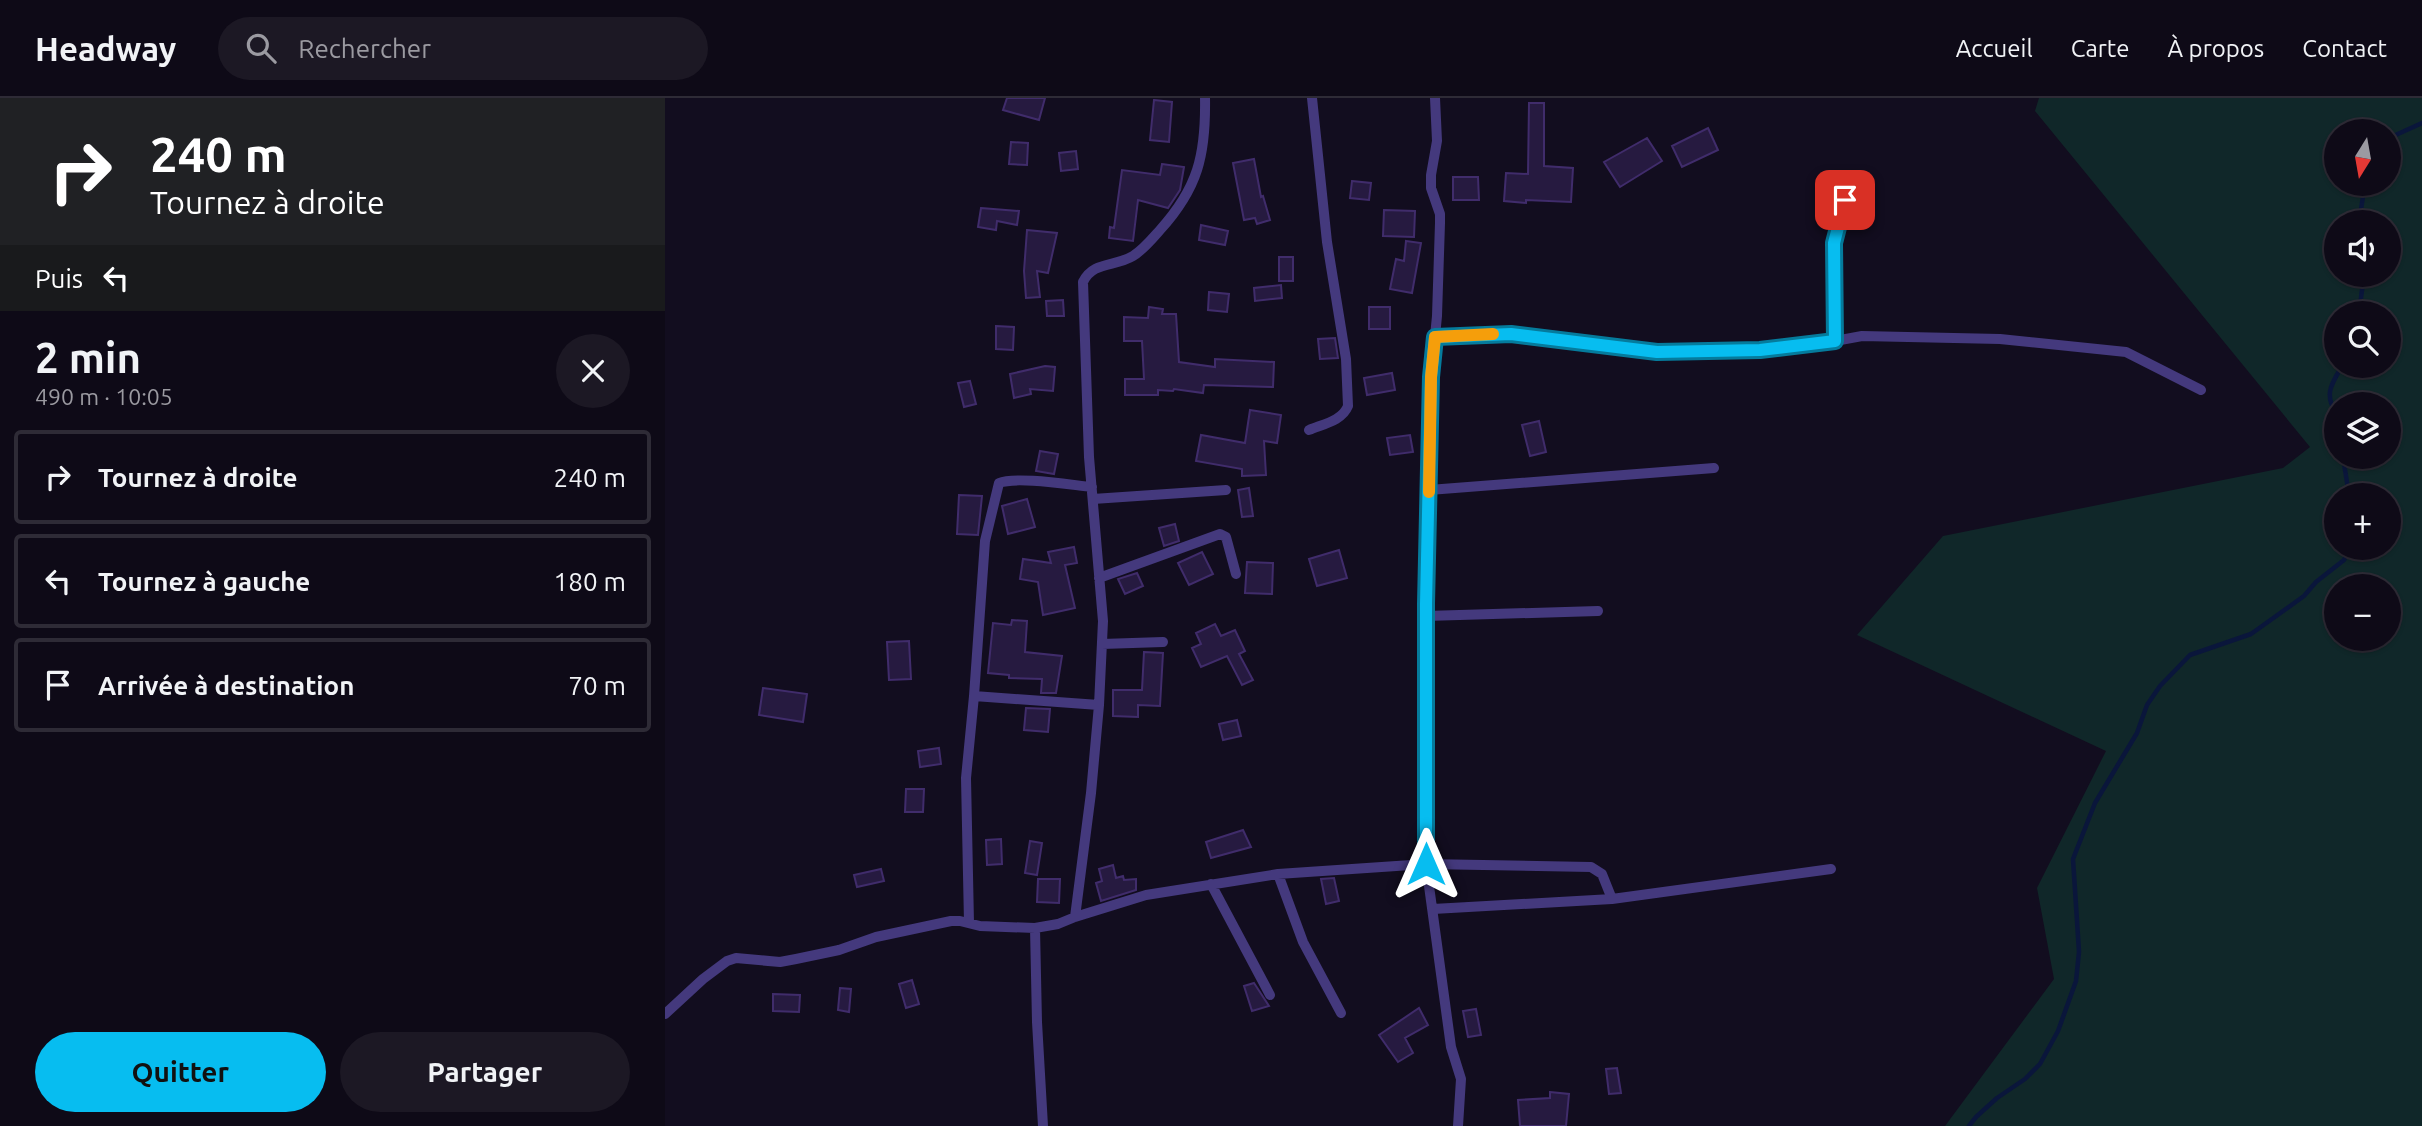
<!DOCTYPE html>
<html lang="fr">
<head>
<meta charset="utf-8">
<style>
  :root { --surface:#0e0a17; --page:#1c1824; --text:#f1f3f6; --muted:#9b9aa1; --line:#2e2b36; --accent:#07bdf0 }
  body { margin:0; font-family:Ubuntu,sans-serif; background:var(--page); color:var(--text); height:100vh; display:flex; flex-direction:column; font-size:26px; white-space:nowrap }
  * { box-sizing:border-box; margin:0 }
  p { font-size:23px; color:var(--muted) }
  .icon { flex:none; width:38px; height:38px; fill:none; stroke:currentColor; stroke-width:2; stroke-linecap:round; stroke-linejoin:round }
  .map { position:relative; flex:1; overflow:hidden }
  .drawer { display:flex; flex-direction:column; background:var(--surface); width:665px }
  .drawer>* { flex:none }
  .top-card { background:#202124; color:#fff; overflow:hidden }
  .needle { width:46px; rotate:191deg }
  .fabs { position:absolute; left:1659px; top:21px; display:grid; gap:14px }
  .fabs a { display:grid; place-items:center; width:77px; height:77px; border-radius:50%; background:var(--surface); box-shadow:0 2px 5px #0004,0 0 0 2px var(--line); font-size:35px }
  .pin { position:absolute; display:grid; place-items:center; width:60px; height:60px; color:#fff; margin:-30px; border-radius:14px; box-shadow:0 4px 10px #0006 }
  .me { position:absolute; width:77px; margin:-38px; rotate:0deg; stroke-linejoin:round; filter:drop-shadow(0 0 5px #0008) }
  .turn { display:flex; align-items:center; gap:24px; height:147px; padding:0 35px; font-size:32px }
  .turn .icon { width:91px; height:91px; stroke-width:2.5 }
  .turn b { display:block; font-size:49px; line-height:60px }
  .then { display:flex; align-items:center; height:66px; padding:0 35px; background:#0003; gap:14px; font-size:26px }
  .round { display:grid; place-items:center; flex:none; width:74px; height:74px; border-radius:37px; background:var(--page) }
  .summary { display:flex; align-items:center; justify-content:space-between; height:119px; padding:0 35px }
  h1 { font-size:42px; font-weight:700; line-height:52px }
  .action { display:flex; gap:14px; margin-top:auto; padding:14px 35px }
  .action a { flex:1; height:80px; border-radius:42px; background:var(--accent); color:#111; font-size:28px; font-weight:700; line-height:80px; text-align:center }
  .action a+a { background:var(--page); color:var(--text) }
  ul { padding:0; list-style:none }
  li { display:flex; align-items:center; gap:21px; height:94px; margin:0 14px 10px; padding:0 21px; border:4px solid var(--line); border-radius:7px }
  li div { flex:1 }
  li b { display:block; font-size:26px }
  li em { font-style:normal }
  header { display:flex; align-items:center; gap:42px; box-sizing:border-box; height:98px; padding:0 35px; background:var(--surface); border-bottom:2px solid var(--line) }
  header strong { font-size:33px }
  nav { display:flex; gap:38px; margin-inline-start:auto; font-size:24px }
  .search { width:490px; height:63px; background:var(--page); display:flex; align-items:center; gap:18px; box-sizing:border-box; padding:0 24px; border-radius:38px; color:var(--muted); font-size:26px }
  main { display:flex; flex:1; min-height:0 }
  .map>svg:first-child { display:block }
  .green { fill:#102729; fill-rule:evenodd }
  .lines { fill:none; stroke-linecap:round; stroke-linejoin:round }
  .stream { stroke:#0a163b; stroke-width:4.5 }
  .building { fill:#261a40; stroke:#402c6b; stroke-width:2 }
  .minor { stroke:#44397d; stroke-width:10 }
  .route-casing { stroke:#057b9c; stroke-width:18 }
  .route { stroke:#07bdf0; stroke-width:12 }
  .slow { stroke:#f59e0b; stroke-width:12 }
</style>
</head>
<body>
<header>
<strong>Headway</strong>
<div class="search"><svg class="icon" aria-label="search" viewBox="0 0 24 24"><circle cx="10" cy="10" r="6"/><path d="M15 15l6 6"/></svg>Rechercher</div>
<nav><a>Accueil</a><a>Carte</a><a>À propos</a><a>Contact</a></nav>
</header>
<main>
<section class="drawer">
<div class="top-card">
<div class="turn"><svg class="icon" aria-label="right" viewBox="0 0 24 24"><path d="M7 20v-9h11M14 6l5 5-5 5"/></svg><div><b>240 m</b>Tournez à droite</div></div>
<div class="then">Puis<svg class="icon" aria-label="left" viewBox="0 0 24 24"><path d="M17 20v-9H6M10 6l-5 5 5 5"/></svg></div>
</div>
<div class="summary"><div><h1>2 min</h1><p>490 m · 10:05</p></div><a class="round"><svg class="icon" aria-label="close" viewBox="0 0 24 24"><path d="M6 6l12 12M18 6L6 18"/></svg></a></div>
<ul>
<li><svg class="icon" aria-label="right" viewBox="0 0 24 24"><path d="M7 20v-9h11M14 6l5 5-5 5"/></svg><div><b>Tournez à droite</b></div><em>240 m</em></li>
<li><svg class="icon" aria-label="left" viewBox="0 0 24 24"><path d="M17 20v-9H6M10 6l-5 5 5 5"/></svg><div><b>Tournez à gauche</b></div><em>180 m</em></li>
<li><svg class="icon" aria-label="arrive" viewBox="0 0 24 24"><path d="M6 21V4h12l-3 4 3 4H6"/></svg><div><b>Arrivée à destination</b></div><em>70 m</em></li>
</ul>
<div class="action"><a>Quitter</a><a>Partager</a></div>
</section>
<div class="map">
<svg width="1757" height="1028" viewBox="0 0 1757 1028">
  <rect width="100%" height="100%" fill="#120d1f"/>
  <!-- green -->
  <path class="green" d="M1374,0h383v1028h-477l109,-147 -17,-91 69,-137 -249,-116 86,-99 340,-68 27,-21 -275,-336zM1671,33h53v53h-53zM1671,124h53v53h-53zM1671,215h53v53h-53zM1671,306h53v53h-53zM1671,397h53v53h-53zM1671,488h53v53h-53z"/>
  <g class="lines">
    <!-- stream -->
    <path class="stream" d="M1724,40l33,-15
      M1694,124l6,-38
      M1694,215l5,-38
      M1671,314c-13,-18 -3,-30 6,-46
      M1678,359l6,38
      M1304,1028l7,-9 21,-19 28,-19 15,-15 18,-33 18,-50 3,-29 -6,-93 22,-56 42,-70 10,-28 13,-19 30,-31 61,-21 53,-38 12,-14 28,-22 6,-12"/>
  </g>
  <!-- building -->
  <path class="building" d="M342,0h38l-6,22 -36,-10z
    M489,2l18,2 -3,40 -19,-2z
    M864,5h15v63l29,2 -2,34 -45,-2v3l-22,-2 2,-28 22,1z
    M1043,30l10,22 -36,17 -10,-21z
    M982,40l15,23 -42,26 -16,-25z
    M346,44l17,1 -1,22 -18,-1z
    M411,53l2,18 -17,2 -2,-18z
    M589,61l7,38 2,-1 7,24 -13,4 -2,-6 -11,2 -11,-57z
    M497,66l22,3 -4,23 -12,18 -30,-8 -5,41 -24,-3 1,-11 4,1 8,-58 38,5z
    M788,79h25l1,23h-26z
    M687,83l19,2 -2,17 -19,-2z
    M316,110l38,3 -2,14 -20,-4 -1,9 -18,-3z
    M719,112l31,1 -1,26 -31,-1z
    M536,127l27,6 -3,14 -26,-5z
    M362,132l30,3 -9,40 -11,-2 3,26 -14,1 -2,-27z
    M741,143l15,2 -9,50 -22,-4 6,-30 8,2z
    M614,159h14v24h-14z
    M616,187l1,13 -27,3 -1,-13z
    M544,194l20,2 -2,18 -19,-2z
    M398,202l1,16h-17l-1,-15z
    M484,209l14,2 -1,5h14l3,48 36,5v-8l59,3 -1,25 -69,-2 -1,8 -29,-4 -1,2 -15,-1v5h-33v-16h19l-2,-38h-18v-24l24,1z
    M704,209h21v22h-21z
    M331,228l18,1 -1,23 -17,-1z
    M670,240l3,20 -18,1 -2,-20z
    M380,268l10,1 -2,24 -23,-2 1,5 -17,4 -4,-24z
    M727,275l3,17 -28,5 -3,-17z
    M305,283l6,23 -12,3 -6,-24z
    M585,312l31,5 -4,28 -13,-2 2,34 -24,1v-7l-46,-8 5,-26 44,8z
    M874,323l7,31 -16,4 -8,-31z
    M745,337l3,17 -23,3 -3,-17z
    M375,353l18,3 -4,20 -18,-3z
    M584,390l4,28 -11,1 -4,-27z
    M294,397l23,1 -4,39 -21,-1z
    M362,401l8,28 -27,7 -6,-28z
    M510,426l4,17 -15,5 -5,-18z
    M409,449l3,16 -12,2 10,43 -32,7 -5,-33 -18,-3 3,-20 28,4 -3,-11z
    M674,452l8,28 -30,8 -8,-27z
    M537,454l11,22 -24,11 -11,-22z
    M582,464l26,1 -1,31 -27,-1z
    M472,475l6,13 -18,8 -7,-15z
    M347,522l15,1 -2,31 37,4 -6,37h-15l1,-14 -33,-1v-3l-21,-2 5,-50 18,2z
    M550,526l6,12 14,-6 10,21 -6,3 14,26 -11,5 -15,-29 -26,11 -9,-19 9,-4 -5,-11z
    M244,543l2,38 -22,1 -2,-38z
    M479,554l19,1 -3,53 -22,-1v12l-25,-1v-26h29z
    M98,590l44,6 -4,28 -44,-7z
    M361,610l24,1 -2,23 -24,-2z
    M572,622l4,16 -18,4 -4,-16z
    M274,650l2,16 -21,3 -2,-16z
    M241,691h18l-1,23h-18z
    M578,732l8,17 -40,11 -5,-16z
    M336,741l1,25 -15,1 -1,-25z
    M365,743l12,2 -5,32 -12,-2z
    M448,767l3,13 7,-2 1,4 12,-1v11l-35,11 -5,-18 6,-2 -3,-12z
    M216,771l3,12 -27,6 -3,-12z
    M669,780l5,23 -13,3 -5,-25z
    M373,781h22l-1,24 -22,-1z
    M247,882l7,24 -13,4 -7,-24z
    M589,885l15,23 -17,5 -8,-25z
    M175,890l11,1 -2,23 -11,-2z
    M108,896l27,1 -1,17 -26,-1z
    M754,910l9,17 -23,13 8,15 -15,9 -19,-27z
    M811,911l5,26 -13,2 -5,-26z
    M952,970l4,25 -12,1 -3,-25z
    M885,994l19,2 -3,32h-46l-2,-26 32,-2z"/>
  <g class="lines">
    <!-- minor -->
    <path class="minor" d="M770,0l2,43 -6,34v13l9,26v9l-3,93 -6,61 -5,227v260l25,183 10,32 -3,47
      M770,239l76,-3 146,18 103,-2 75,-9 27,-5 138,3 126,13 75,38
      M1170,243l-1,-98 11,-44
      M644,332c14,-6 33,-9 39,-24l-2,-47 -19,-117 -15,-144
      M427,389c-21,-2 -76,-11 -93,-4l-14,58 -11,155 125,9
      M764,392l285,-22
      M428,401l133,-9
      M434,480l121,-44 6,3 10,37
      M761,518l172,-5
      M437,546l61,-2
      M613,776l25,68 38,71
      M546,786l59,111
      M768,811l179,-10 219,-30
      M410,819l16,-124 8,-88 4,-84 -14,-164 -6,-175c10,-21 32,-15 50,-26 10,-6 19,-17 27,-26 38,-42 46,-75 45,-132
      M304,825l-3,-145 8,-82
      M0,916l38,-35 24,-18 9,-3 44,4 16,-3 43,-9 37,-13 75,-16h9l20,5 55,2
      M378,1028l-6,-104 -2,-94 23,-4 17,-7 71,-22 132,-21 148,-10 165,3 11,7 10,25"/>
  </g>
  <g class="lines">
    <defs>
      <path id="route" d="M761,766v-260l5,-227 4,-40 76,-3 146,18 103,-2 75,-9 -1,-98 11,-43"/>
    </defs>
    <!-- route casing -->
    <use href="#route" class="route-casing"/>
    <!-- route -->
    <use href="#route" class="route"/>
    <!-- slow -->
    <path class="slow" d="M764,394l2,-115 4,-40 58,-3"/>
  </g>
</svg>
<div class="fabs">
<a><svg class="needle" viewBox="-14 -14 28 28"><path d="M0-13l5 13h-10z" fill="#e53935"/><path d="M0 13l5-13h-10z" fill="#9b9aa1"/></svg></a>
<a><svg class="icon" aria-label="sound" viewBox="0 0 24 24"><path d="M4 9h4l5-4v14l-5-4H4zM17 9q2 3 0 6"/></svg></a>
<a><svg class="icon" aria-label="search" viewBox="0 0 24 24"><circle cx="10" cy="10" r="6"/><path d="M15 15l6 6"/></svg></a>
<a><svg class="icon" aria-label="layers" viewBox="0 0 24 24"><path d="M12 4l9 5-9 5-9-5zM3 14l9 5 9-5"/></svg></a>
<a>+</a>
<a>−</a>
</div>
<div class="pin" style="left:1180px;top:102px;background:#d93025"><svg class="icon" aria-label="arrive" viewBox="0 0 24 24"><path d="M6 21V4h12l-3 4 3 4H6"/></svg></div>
<svg class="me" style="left:761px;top:766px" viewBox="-20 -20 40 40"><path d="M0-17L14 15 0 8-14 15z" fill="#07bdf0" stroke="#fff" stroke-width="4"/></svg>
</div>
</main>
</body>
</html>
